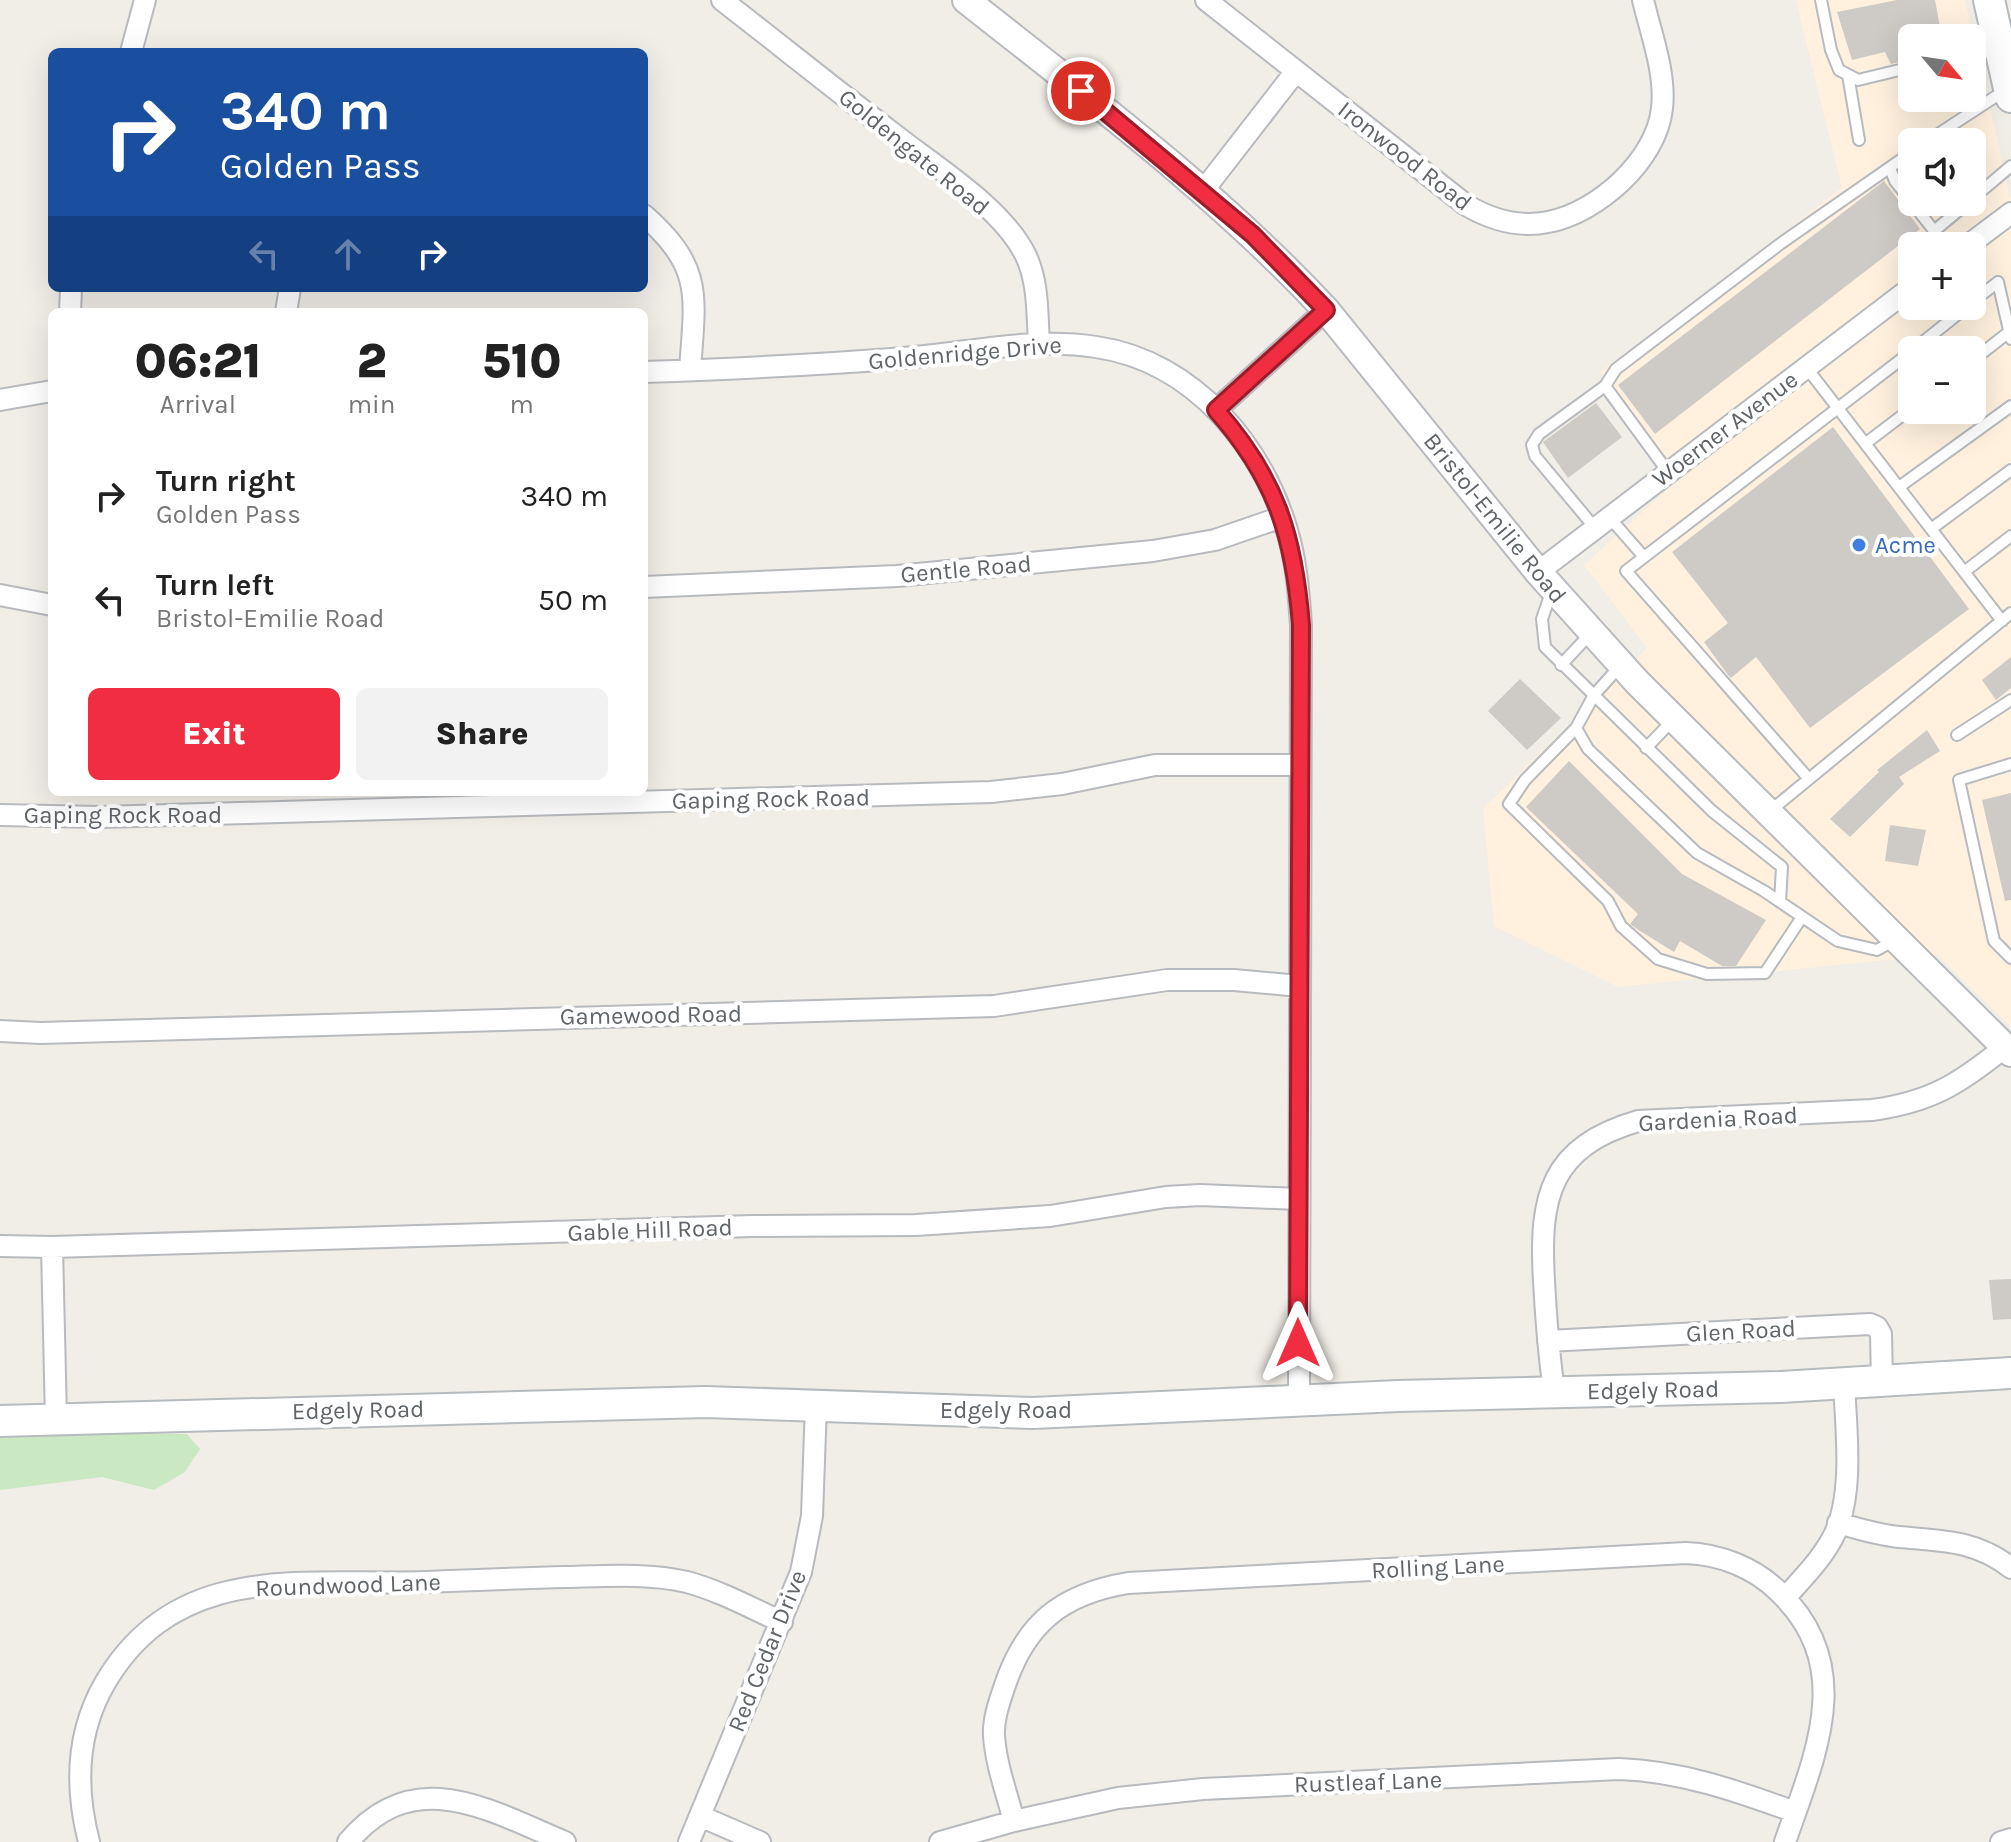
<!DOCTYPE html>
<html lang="en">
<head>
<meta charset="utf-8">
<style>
  :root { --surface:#fff; --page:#f2f2f2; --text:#222; --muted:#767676; --accent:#f02d41 }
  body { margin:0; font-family:Karla,sans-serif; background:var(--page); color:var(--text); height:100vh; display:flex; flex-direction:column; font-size:30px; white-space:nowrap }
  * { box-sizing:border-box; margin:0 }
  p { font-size:26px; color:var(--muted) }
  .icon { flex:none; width:44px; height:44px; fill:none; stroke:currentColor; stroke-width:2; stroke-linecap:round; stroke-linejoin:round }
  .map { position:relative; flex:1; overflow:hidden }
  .details { position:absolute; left:48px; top:308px; width:600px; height:488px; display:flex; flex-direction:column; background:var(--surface); border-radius:12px; box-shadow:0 8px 32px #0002 }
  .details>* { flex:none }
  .top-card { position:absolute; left:48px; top:48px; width:600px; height:244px; border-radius:12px; box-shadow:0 8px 32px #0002; background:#1a4fa0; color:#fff; overflow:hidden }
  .needle { width:52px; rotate:119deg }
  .controls { position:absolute; left:1898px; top:24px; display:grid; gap:16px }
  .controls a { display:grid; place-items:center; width:88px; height:88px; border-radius:12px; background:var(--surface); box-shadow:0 8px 32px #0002; font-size:40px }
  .pin { position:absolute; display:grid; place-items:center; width:68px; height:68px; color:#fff; margin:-34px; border:4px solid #fff; border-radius:50%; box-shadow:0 2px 8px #0007 }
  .me { position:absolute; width:88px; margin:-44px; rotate:0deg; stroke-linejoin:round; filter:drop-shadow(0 0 6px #0008) }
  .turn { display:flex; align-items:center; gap:28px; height:168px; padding:0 40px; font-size:36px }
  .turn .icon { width:104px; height:104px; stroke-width:2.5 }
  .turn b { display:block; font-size:56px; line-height:68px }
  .lanes { display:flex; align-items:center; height:76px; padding:0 40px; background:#0003; justify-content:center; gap:40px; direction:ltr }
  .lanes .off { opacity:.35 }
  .eta { display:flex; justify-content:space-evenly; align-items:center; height:136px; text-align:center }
  .eta b { font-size:48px; font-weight:800; line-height:56px }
  .action { display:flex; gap:16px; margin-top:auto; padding:16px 40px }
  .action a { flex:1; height:92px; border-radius:12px; background:var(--accent); color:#fff; font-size:32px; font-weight:800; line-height:92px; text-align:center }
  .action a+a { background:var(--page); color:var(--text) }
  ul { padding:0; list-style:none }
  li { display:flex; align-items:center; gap:24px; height:104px; padding:0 40px }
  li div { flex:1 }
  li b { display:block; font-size:30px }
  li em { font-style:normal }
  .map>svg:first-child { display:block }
  .commercial { fill:#fff1de; fill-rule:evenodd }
  .green { fill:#cae9c3 }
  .building { fill:#cecac6 }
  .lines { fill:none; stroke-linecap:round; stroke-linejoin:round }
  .service-casing { stroke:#b7babe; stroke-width:14 }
  .minor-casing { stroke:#b7babe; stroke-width:24 }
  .tertiary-casing { stroke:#b7babe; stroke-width:30 }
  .secondary-casing { stroke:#b5bbbf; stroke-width:34 }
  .service { stroke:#fff; stroke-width:10 }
  .minor { stroke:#fff; stroke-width:20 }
  .tertiary { stroke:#fff; stroke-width:26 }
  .secondary { stroke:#fff; stroke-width:30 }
  .route-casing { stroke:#9c1d2a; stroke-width:20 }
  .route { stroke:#f02d41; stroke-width:14 }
  .shop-dot { fill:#3f7fe0; stroke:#fff; stroke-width:3 }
  .labels { text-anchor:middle; stroke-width:8; stroke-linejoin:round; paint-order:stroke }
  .street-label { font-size:24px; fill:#5e6468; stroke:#fff }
  .shop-label { font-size:24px; fill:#366cbe; stroke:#fff; text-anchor:start }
</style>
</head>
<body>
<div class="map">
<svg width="2011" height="1842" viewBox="0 0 2011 1842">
  <rect width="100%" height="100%" fill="#f1ede7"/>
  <!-- commercial -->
  <path class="commercial" d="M1796,0h169l46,200v827l-74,-72 -319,32 -124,-61 -11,-117 164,-161 -63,-83 95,-86 -79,-107 242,-184zM1912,38h60v60h-60zM1912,142h60v60h-60zM1912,246h60v60h-60zM1912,350h60v60h-60z"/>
  <!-- green -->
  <path class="green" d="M62,1432l125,2 13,15 -15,23 -31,18 -52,-13 -102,13v-55z"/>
  <!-- building -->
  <path class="building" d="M1897,0h38l7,38h-30v21l-21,5 -6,-12 -33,8 -15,-48z
    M1884,181l36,48 -265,205 -37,-49z
    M1596,403l26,34 -54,41 -25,-36z
    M1833,427l136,182 -159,119 -54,-71 -25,21 -3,-3 -24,-33 24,-19 -56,-71z
    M2011,657v31l-15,12 -14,-20z
    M1520,679l41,39 -34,32 -39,-39z
    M1927,730l13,21 -41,26 5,7 -54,53 -20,-18 49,-47 -2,-2z
    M1569,761l113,113 84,46 -30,46h-14l-42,-25 -6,11 -37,-23 -7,-5 8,-10 -112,-107z
    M2011,793v107l-6,1 -23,-101z
    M1890,825l36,5 -8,36 -33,-5z
    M2011,1279v40l-18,1 -4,-40z"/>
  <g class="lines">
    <defs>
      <path id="service" d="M1821,0l10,50 8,20 19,10 54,-13
        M1972,55l25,-5
        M1848,75l11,65
        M1926,142l78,-51
        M1890,168l5,13 51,65
        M1972,199l39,-33
        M1934,231l35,-29
        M1972,302l26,-20 13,57
        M1913,350l55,-44
        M1972,361l37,-29
        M1806,367l196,254
        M1605,386l63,86
        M1866,443l46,-35
        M1899,487l112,-81
        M1609,517l35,40
        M1595,528l-60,-72 -3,-11 7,-11 66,-48 11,-17 164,-125 132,-92
        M1931,529l80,-59
        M1964,572l47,-36
        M1552,590l-10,29 3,28 167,164 70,56 -2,35
        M1561,665l30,-32
        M1620,666l-26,29 -18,33 12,21 109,104 67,38 74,50 39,9 16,-9
        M1576,728l-51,52 -16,24 99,97 13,25 37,33 49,15 58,-1 37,-56
        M1957,735l54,-35
        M1646,748l27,-28
        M2011,764l-52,16 35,161 17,17
        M1809,779l-183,-208 286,-220
        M1770,811l241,-198"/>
      <path id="minor" d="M722,0c58,45 115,91 173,135 42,33 106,72 130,119 14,28 12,61 14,90
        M1206,0l260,205c24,14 53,23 82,17 49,-9 109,-62 114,-114 4,-35 -11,-74 -19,-108
        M131,52l14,-52
        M1203,191l93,-120
        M644,215c60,53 51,81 46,155
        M1967,246l44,-33
        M70,312l1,-24
        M286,312l4,-24
        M644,372c87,-3 173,-7 260,-14 63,-5 128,-21 192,-11 98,14 171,102 194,194 7,28 9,56 11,84l-2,775
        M0,400l52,-9
        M1216,410l110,-100
        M1538,572l374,-285
        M644,587l253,-11 256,-25 62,-11 67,-23
        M0,595l52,10
        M0,815l100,2 891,-25 71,-8 93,-19h145
        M0,1031l40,2 954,-27 173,-26h67l65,6
        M0,1246l52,1 700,-21 164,-1 134,-9 116,-19 34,-2 98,4
        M52,1247l4,172
        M1548,1341l322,-17 7,3 4,7 1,48
        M1554,1391c-5,-36 -8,-73 -10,-110 -5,-85 6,-134 94,-160l234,-11c59,-8 87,-26 133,-63
        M1838,1523c21,6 40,12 61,14 43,4 77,3 112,31
        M1785,1598c17,-19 35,-37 47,-59 23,-40 14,-111 12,-155
        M700,1816l60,26
        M1014,1821c-7,-27 -18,-56 -20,-85 -1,-16 5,-33 10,-48 21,-65 58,-94 124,-105l558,-30c34,1 69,15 93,39 78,75 36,163 6,250
        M89,1842c-14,-54 -13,-109 16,-159 72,-123 199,-97 321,-101 47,-2 94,-4 140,-5 40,-1 83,-4 121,5 33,9 64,26 95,40
        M348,1842c66,-79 140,-32 217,0
        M689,1842l112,-270 11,-56 4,-112
        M940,1842l74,-21 104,-23 85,-9 416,-20c62,2 118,22 176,43
        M2001,1842l10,-3"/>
      <path id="tertiary" d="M966,0c124,98 252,194 360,310l212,262 99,110 374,371"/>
      <path id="secondary" d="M1989,0l22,97
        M0,1421l706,-19 327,11 365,-17 383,-9 230,-14"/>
    </defs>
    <!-- service casing -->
    <use href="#service" class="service-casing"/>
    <!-- minor casing -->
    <use href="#minor" class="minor-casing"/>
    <!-- tertiary casing -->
    <use href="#tertiary" class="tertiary-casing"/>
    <!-- secondary casing -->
    <use href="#secondary" class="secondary-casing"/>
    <!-- service -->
    <use href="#service" class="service"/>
    <!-- minor -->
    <use href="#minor" class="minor"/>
    <!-- tertiary -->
    <use href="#tertiary" class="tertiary"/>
    <!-- secondary -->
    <use href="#secondary" class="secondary"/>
  </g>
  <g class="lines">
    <defs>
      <path id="route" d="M1081,91l172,144 73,75 -110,100c60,68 78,126 85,215l-3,718"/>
    </defs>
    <!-- route casing -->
    <use href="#route" class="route-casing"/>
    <!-- route -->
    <use href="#route" class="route"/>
  </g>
  <!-- markers -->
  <circle class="shop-dot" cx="1859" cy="545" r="8"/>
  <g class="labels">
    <!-- street labels -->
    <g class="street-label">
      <text transform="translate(914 152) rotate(39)" y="8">Goldengate Road</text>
      <text transform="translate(1405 156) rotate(38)" y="8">Ironwood Road</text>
      <text transform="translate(965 353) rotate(-5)" y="8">Goldenridge Drive</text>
      <text transform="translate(1725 429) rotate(-37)" y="8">Woerner Avenue</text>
      <text transform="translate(1495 518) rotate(51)" y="8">Bristol-Emilie Road</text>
      <text transform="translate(966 569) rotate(-5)" y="8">Gentle Road</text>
      <text transform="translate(771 799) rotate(-1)" y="8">Gaping Rock Road</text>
      <text x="123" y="823">Gaping Rock Road</text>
      <text transform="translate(651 1015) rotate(-1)" y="8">Gamewood Road</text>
      <text transform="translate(1718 1119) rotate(-3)" y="8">Gardenia Road</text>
      <text transform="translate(650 1230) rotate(-2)" y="8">Gable Hill Road</text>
      <text transform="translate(1741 1331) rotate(-3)" y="8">Glen Road</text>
      <text transform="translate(1653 1390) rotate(-1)" y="8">Edgely Road</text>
      <text transform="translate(358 1410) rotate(-1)" y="8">Edgely Road</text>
      <text x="1006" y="1418">Edgely Road</text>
      <text transform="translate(1438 1567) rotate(-3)" y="8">Rolling Lane</text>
      <text transform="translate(348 1585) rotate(-2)" y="8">Roundwood Lane</text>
      <text transform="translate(767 1651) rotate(-68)" y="8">Red Cedar Drive</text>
      <text transform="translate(1368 1782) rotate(-2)" y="8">Rustleaf Lane</text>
    </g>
    <!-- shop labels -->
    <g class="shop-label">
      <text x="1875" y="553">Acme</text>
    </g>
  </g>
</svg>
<div class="controls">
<a><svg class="needle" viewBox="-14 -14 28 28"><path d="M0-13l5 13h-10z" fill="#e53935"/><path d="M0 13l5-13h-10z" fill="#767676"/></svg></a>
<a><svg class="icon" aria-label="sound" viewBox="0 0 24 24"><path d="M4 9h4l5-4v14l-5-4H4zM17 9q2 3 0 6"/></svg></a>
<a>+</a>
<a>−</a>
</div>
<div class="pin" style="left:1081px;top:91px;background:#d93025"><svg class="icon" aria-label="arrive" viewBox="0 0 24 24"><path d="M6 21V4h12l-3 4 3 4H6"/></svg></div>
<svg class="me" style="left:1298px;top:1343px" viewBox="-20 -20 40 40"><path d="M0-17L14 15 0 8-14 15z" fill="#f02d41" stroke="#fff" stroke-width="4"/></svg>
<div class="top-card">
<div class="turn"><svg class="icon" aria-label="right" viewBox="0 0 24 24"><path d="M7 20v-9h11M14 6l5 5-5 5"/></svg><div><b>340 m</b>Golden Pass</div></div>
<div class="lanes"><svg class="icon off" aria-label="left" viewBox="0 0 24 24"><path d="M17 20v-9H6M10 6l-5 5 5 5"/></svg><svg class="icon off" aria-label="ahead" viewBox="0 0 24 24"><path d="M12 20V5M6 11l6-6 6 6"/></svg><svg class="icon" aria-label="right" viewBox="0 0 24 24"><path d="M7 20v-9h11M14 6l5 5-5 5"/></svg></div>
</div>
<section class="details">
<div class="eta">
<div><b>06:21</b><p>Arrival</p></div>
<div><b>2</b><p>min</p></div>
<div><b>510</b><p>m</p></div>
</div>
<ul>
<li><svg class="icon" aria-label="right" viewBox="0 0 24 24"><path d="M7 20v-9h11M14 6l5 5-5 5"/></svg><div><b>Turn right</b><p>Golden Pass</p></div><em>340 m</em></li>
<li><svg class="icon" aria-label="left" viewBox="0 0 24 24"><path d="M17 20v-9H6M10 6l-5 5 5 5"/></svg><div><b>Turn left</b><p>Bristol-Emilie Road</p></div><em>50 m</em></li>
</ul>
<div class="action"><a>Exit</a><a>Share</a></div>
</section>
</div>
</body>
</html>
